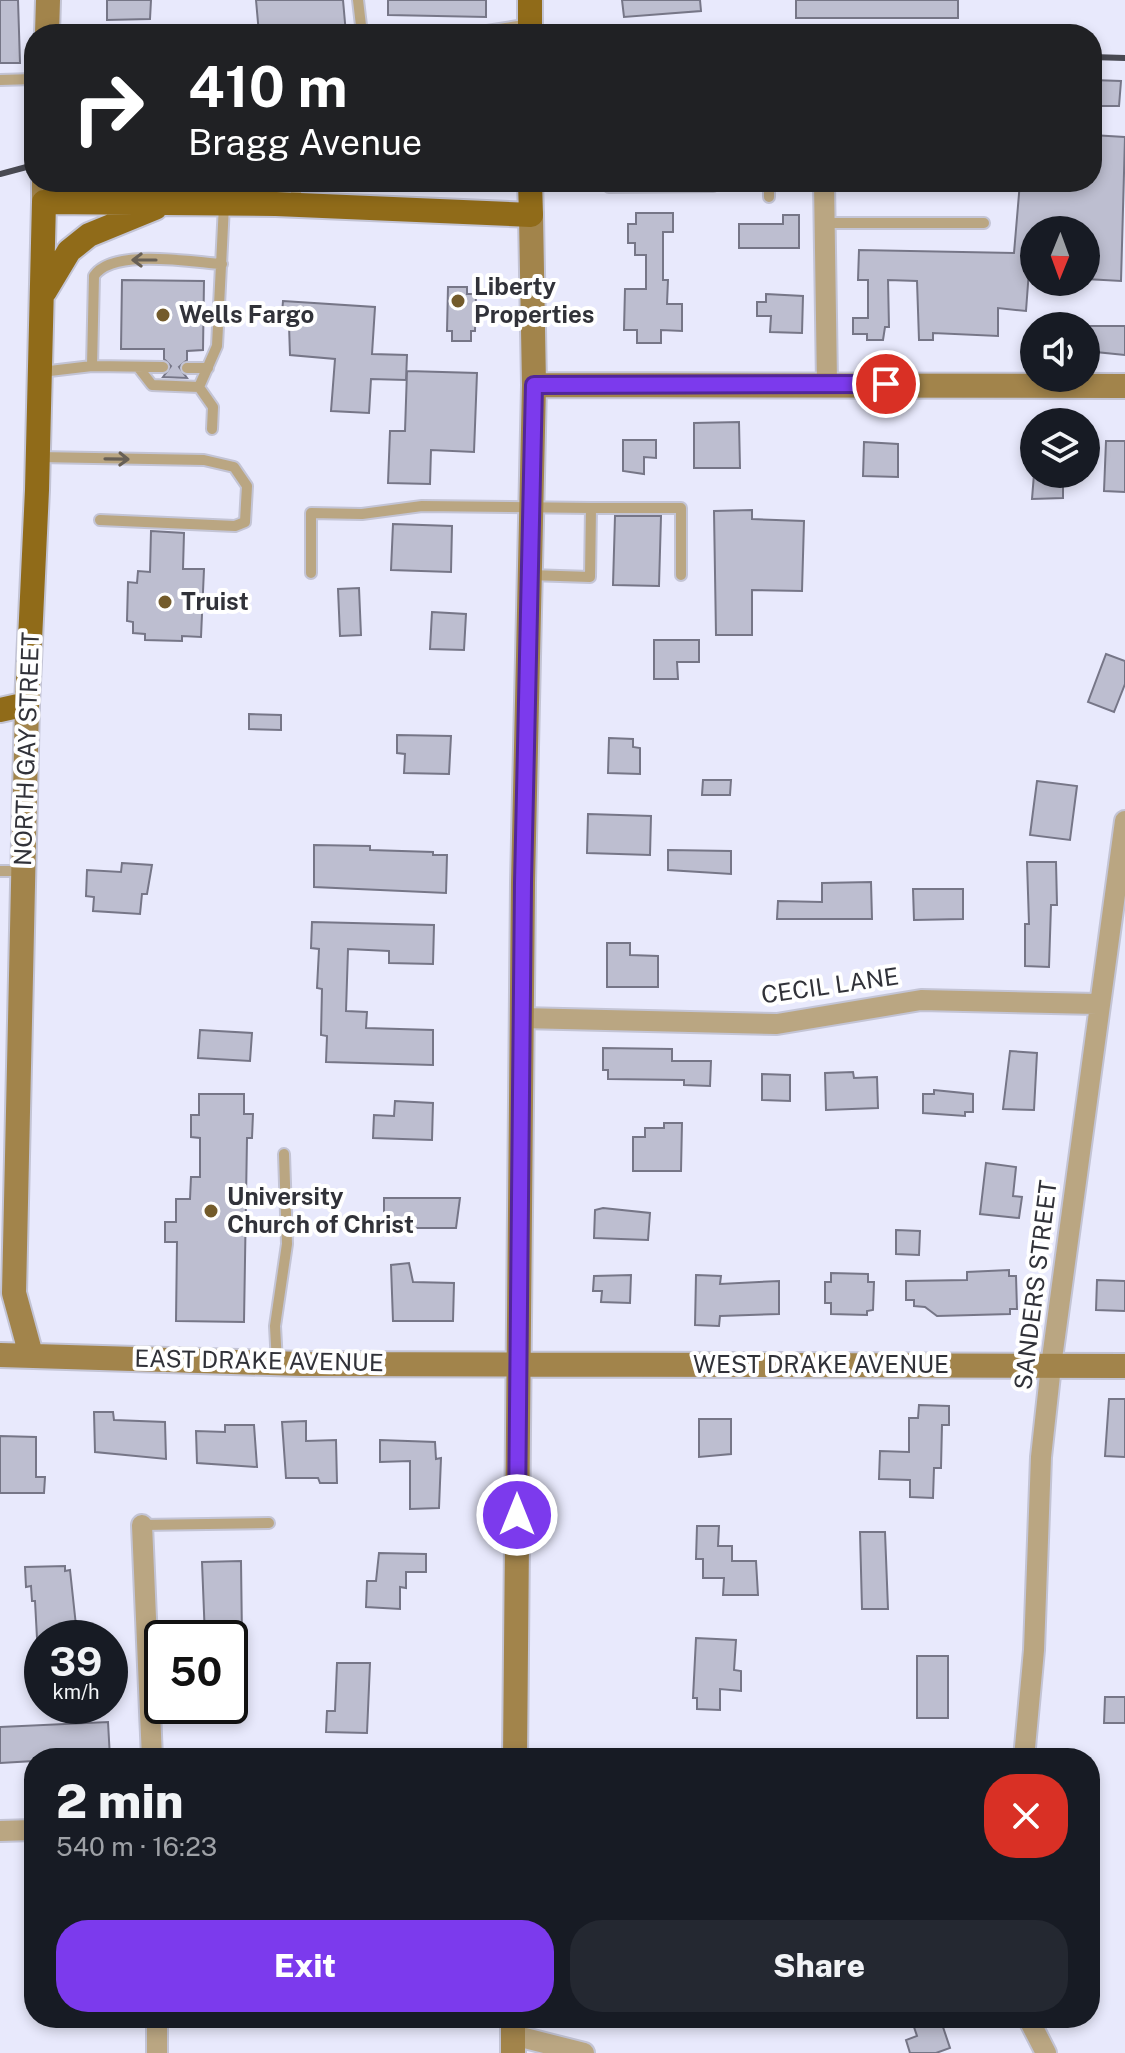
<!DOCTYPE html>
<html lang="en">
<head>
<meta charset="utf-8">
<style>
  :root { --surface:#171b24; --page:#242831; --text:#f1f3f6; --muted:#9ea1a6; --accent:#7c3aed }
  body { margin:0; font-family:"Public Sans",sans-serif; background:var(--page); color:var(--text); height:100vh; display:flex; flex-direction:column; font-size:30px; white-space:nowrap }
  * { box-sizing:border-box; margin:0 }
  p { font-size:26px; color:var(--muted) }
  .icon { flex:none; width:44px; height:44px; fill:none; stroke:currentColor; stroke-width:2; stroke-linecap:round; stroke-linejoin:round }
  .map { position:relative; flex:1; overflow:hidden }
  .side { position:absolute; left:24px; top:1748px; width:1076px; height:280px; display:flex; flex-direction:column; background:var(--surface); border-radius:32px; box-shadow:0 4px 12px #0003 }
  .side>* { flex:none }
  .hud { position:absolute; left:24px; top:24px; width:1078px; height:168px; border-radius:32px; box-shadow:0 4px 12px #0003; background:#202124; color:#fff; overflow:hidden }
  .needle { width:52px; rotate:181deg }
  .fabs { position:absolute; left:1020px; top:216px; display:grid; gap:16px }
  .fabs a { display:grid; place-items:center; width:80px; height:80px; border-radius:50%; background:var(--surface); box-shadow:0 4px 12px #0003; font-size:40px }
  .speed { position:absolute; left:24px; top:1620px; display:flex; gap:16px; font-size:40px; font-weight:700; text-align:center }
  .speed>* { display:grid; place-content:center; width:104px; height:104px; border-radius:50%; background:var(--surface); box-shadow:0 4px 12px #0003; line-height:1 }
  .speed small { font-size:20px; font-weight:400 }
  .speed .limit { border:4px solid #111; border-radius:12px; background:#fff; color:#111 }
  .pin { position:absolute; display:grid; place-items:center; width:68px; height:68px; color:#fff; margin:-34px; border:4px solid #fff; border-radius:50%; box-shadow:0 2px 8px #0007 }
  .me { position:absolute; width:88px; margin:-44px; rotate:0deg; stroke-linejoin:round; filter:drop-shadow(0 0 6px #0008) }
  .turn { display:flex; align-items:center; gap:28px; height:168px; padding:0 32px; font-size:36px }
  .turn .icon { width:104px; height:104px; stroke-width:2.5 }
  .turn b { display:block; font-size:56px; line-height:68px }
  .round { display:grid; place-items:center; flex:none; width:84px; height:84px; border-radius:32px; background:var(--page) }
  .overview { display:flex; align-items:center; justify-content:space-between; height:136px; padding:0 32px }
  h1 { font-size:48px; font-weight:800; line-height:60px }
  .primary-button { display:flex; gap:16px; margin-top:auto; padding:16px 32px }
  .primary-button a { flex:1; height:92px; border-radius:32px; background:var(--accent); color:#fff; font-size:32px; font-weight:800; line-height:92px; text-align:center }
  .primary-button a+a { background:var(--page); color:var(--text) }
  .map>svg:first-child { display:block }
  .building { fill:#bdbed0; stroke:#767687; stroke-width:2 }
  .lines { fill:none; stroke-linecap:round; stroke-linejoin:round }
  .lane-casing { stroke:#c3c4d5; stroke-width:14 }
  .street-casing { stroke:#c3c4d5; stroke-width:24 }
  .secondary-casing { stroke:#c3c4d5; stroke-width:28 }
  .primary-casing { stroke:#c3c4d5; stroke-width:28 }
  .lane { stroke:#baa682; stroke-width:10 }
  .street { stroke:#baa682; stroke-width:20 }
  .secondary { stroke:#a2844b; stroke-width:24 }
  .primary { stroke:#906b19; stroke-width:24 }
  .rail { stroke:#484952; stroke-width:6 }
  .oneway { stroke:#686056 }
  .route-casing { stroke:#51269a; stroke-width:20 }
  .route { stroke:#7c3aed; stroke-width:14 }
  .poi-dot { fill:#735b2b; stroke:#fff; stroke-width:3 }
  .labels { text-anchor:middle; stroke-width:8; stroke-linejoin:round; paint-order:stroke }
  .poi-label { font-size:24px; font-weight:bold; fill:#313239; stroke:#fff; text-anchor:start }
  .street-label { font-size:24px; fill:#313239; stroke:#fff }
</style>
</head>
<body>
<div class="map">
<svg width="1125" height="2053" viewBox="0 0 1125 2053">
  <rect width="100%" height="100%" fill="#e8e9fc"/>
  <!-- building -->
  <path class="building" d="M0,0h18l2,63h-20z
    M107,0h44l-1,19 -43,1z
    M256,0h87l3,34h-35v-5l-52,5z
    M388,0h98v17l-98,-2z
    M622,0h78l1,11 -77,6z
    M796,0h162v18h-162z
    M1092,80l29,1 -2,25h-27z
    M1092,135l33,2 -4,144 -35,-2v-49h-54l-6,81 -28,-3v28l-65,-3v7h-14l-2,-59 -29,-1 1,47h-4l-2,13h-16v-6h-14v-16h15v-38h-10l1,-30 155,3 6,-71h72z
    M636,213h37v19h-10v48h5l-1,24h15v27l-21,-1v13h-24v-13h-13l1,-41h21v-34h-11v-12h-7v-19h8z
    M783,215h16v33h-60v-24h44z
    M122,280l82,1 -1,69 -16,1v9l-8,7 8,11 -24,-1 8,-11 -7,-7v-10h-43z
    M448,287h19v7h9l-1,37h-4v10h-19v-10h-5z
    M766,294l37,2 -1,37 -32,-1 1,-16h-14v-14h9z
    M283,301l92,6 -3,47 35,1 -1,25 -35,-1 -2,34 -38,-2 4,-52 -45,-4 -1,-30h-8z
    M1086,326h39v29l-39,-4z
    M407,371l70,2 -3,79 -43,-2 -1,34 -42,-1 2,-52h15z
    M739,422l1,46h-46v-45z
    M623,440h33v18l-12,-1v17l-21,-3z
    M1106,441h19v51l-21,-1z
    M864,442l34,2v33l-35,-1z
    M1034,474h29v24l-31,1z
    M752,510v9l52,2 -2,70 -50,-1v45h-36l-2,-124z
    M615,516h46l-2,70 -46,-1z
    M393,524l59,2 -1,46 -60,-2z
    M151,531l33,2 -1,36h21l-3,68 -19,-1v5l-37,-1v-6l-12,-1v-11l-6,-1 1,-39 9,1 1,-12 12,1z
    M359,588l2,47 -21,1 -2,-47z
    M432,612l34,2 -2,36 -34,-1z
    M654,640h45v22h-22l1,17h-24z
    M1106,654l19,7v23l-11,28 -26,-10z
    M249,714l32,1v15l-32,-1z
    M397,735l54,1 -2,38 -45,-1 1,-19 -8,-1z
    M609,738l24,1v8l7,1v26l-32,-1z
    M703,780h28l-1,15h-28z
    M1037,781l40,5 -7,54 -40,-5z
    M588,814l63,2 -1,39 -63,-2z
    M314,845l56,1v4l63,2v3h14l-1,38 -132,-6z
    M668,850l63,1v23l-63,-4z
    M1027,862h29l1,43h-6l-2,62 -24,-1v-42h4z
    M122,863l30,2 -5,29h-5l-2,20 -47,-3 1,-14 -8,-1 1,-26 34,2z
    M871,882l1,37h-95l1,-18 44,1v-19z
    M913,889h50v30l-49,1z
    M312,922l122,3 -1,39 -44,-1v-12l-41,-2 -2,62 21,1 -1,16 67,2v35l-107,-3 1,-26 -6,-1 1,-46 -5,-1 2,-39 -8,-1z
    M607,943h23v12l28,1v31h-51z
    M200,1030l52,3 -2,28 -52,-3z
    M603,1048l69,1v12h39l-1,25 -26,-1v-5l-76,-1v-9h-5z
    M1010,1051l27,2 -3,57 -31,-1z
    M853,1072l1,6 23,-1 1,31 -52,2 -1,-37z
    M762,1074l28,1v26l-28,-1z
    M934,1090l39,4v18h-8v4l-42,-3v-19h11z
    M199,1094h45v20h9l-1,24h-5l-3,184 -68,-1 1,-79h-12v-20h11v-23h14l1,-22h9v-39l-9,-1v-22h8z
    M395,1101l38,2 -1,37 -59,-2 1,-23 20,1z
    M664,1123h18l-1,48h-48v-34h12v-9h19z
    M986,1163l30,4 -3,29 9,1 -3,21 -39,-4z
    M384,1198h76l-4,30h-72z
    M603,1208l47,5 -2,27 -54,-2 1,-28z
    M896,1230l24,1 -1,24 -23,-1z
    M409,1263l4,19 41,1 -1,38h-60l-2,-56z
    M1009,1270v6h7l1,33h-7v5l-73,2 -12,-9 -11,-1v-6h-8v-19l61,-1v-8z
    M831,1273l37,1v8h6l-1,28 -6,1v4l-36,-1v-11h-6v-21h6z
    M631,1275l-1,28 -29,-1 1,-11h-9l1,-15z
    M696,1275l25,1 -1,8 59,-3v33l-59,2 -1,10 -24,-1z
    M1097,1280l28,1v30l-29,-1z
    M1109,1399h16v58l-20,-1z
    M919,1405l30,1v19h-7l-1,43h-7l-1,30 -23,-1v-17l-31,-1 1,-28 29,1v-34h9z
    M94,1412h19l1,8 51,2 1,37 -71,-7z
    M699,1419h32v35l-32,3z
    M306,1421v20l30,-1 1,43h-17l-2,-5h-32l-4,-56z
    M225,1425h29l3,42 -60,-4 -1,-32 29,1z
    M0,1436l36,1v40h9l-1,16h-44z
    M380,1440l55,2 1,17 5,-1 -2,50 -29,1v-48l-30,1z
    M697,1526h22l-1,20h14v15h24l2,34h-35l1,-17h-21v-19h-7z
    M860,1532h25l3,77h-26z
    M379,1553l47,1v18h-20v16l-6,-1v22l-34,-2 1,-26h9z
    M241,1561l1,77h-37l-3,-76z
    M65,1566v5l5,-1 7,65 -3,3h-37l-2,-37h-3l-1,-15 -5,1 -1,-20z
    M696,1638l40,2 -2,30 7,1v20l-21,-2v21l-23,-1v-11h-4z
    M917,1656h31v62h-31z
    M337,1663h33l-3,70 -41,-1 1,-21h8z
    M1105,1697h20v26h-21z
    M108,1722l2,36h-76v3l-34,2v-36z
    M911,2018h29l10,30 -14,5h-26l-4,-13 11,-4z"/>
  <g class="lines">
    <defs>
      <path id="lane" d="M358,0l4,34
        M468,34l62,-10
        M0,80l34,-1
        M609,182v5l104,-1v-4
        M769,182v15
        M295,204l2,-22
        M824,223h160
        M92,366l2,-90c18,-28 97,-14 128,-12
        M138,367l14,18 47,2
        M187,368h21
        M41,372l51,-6 71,1
        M199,387l18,-41 7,-141
        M199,387l14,20 -1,22
        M39,457l165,3 30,7 13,19 -2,36 -10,4 -135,-6
        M591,508h90v67
        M311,573v-60l51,1 60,-8 169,2 -1,69 -60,-2
        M0,871h21
        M277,1363l-2,-37 12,-82 -3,-90
        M142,1525l127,-2"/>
      <path id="street" d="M824,182l3,202
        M521,1018l256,6 144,-24 176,4
        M142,1525l10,233
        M1024,1758l10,-108 7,-193 10,-91 74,-545
        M0,1831l34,-1
        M157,2018v35
        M1028,2018l18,35
        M513,2035l71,18"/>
      <path id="secondary" d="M47,34l1,-34
        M44,202v-20
        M534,385l591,1
        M27,704l-13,589 17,62
        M0,1355l302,9 823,2
        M515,1758l8,-875 11,-498 -3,-170
        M513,2053v-35"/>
      <path id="primary" d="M530,0v34
        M45,291l24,-40 20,-16 66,-27
        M0,710l27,-6 10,-214 7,-288 232,2 255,11 -1,-33"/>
    </defs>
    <!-- lane casing -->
    <use href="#lane" class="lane-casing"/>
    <!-- street casing -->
    <use href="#street" class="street-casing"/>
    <!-- secondary casing -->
    <use href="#secondary" class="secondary-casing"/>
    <!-- primary casing -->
    <use href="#primary" class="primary-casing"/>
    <!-- lane -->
    <use href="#lane" class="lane"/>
    <!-- street -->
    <use href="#street" class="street"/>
    <!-- secondary -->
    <use href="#secondary" class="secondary"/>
    <!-- primary -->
    <use href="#primary" class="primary"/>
    <!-- rail -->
    <path class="rail" d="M1092,57l33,1
      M0,174l34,-9"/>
  </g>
  <!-- one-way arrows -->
  <defs><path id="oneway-shaft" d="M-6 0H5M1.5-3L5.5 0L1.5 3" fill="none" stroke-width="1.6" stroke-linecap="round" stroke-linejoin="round" transform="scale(2)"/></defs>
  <g class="oneway">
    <use href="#oneway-shaft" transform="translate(144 260) rotate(-180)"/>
    <use href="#oneway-shaft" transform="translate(117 459) rotate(1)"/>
  </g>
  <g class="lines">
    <defs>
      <path id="route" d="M517,1515l6,-632 11,-498 352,-1"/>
    </defs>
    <!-- route casing -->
    <use href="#route" class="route-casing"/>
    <!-- route -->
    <use href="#route" class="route"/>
  </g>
  <!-- markers -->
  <g class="poi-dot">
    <circle cx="458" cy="301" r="8"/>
    <circle cx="163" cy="315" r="8"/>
    <circle cx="165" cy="602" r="8"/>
    <circle cx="211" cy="1211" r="8"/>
  </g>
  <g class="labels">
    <!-- poi labels -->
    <g class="poi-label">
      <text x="474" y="295">Liberty<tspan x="474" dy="28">Properties</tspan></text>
      <text x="179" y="323">Wells Fargo</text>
      <text x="181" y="610">Truist</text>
      <text x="227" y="1205">University<tspan x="227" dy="28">Church of Christ</tspan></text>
    </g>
    <!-- street labels -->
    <g class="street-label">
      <text transform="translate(27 749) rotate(-88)" y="8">NORTH GAY STREET</text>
      <text transform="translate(830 986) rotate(-8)" y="8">CECIL LANE</text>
      <text transform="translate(1036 1285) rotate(-83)" y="8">SANDERS STREET</text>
      <text transform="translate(259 1361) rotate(1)" y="8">EAST DRAKE AVENUE</text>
      <text x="821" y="1373">WEST DRAKE AVENUE</text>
    </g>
  </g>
</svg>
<div class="fabs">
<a><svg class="needle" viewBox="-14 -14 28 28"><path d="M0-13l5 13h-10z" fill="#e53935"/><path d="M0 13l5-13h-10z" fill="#9ea1a6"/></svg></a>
<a><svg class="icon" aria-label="sound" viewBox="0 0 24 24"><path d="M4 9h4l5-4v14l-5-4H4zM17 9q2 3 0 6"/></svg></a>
<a><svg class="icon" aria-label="layers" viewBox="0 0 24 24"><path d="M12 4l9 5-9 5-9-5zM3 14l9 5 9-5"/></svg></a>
</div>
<div class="speed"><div>39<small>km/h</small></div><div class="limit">50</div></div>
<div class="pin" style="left:886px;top:384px;background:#d93025"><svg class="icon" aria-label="arrive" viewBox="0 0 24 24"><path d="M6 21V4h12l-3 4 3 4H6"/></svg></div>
<svg class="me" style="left:517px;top:1515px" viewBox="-20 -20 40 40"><circle r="17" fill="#7c3aed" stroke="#fff" stroke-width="3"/><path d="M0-11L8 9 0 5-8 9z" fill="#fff"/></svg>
<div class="hud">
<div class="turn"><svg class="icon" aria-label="right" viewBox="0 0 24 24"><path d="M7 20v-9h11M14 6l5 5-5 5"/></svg><div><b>410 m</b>Bragg Avenue</div></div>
</div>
<section class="side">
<div class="overview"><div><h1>2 min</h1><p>540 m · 16:23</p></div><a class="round" style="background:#d93025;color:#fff"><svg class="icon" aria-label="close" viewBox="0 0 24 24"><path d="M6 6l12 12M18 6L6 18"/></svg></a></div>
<div class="primary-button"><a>Exit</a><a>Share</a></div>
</section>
</div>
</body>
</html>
